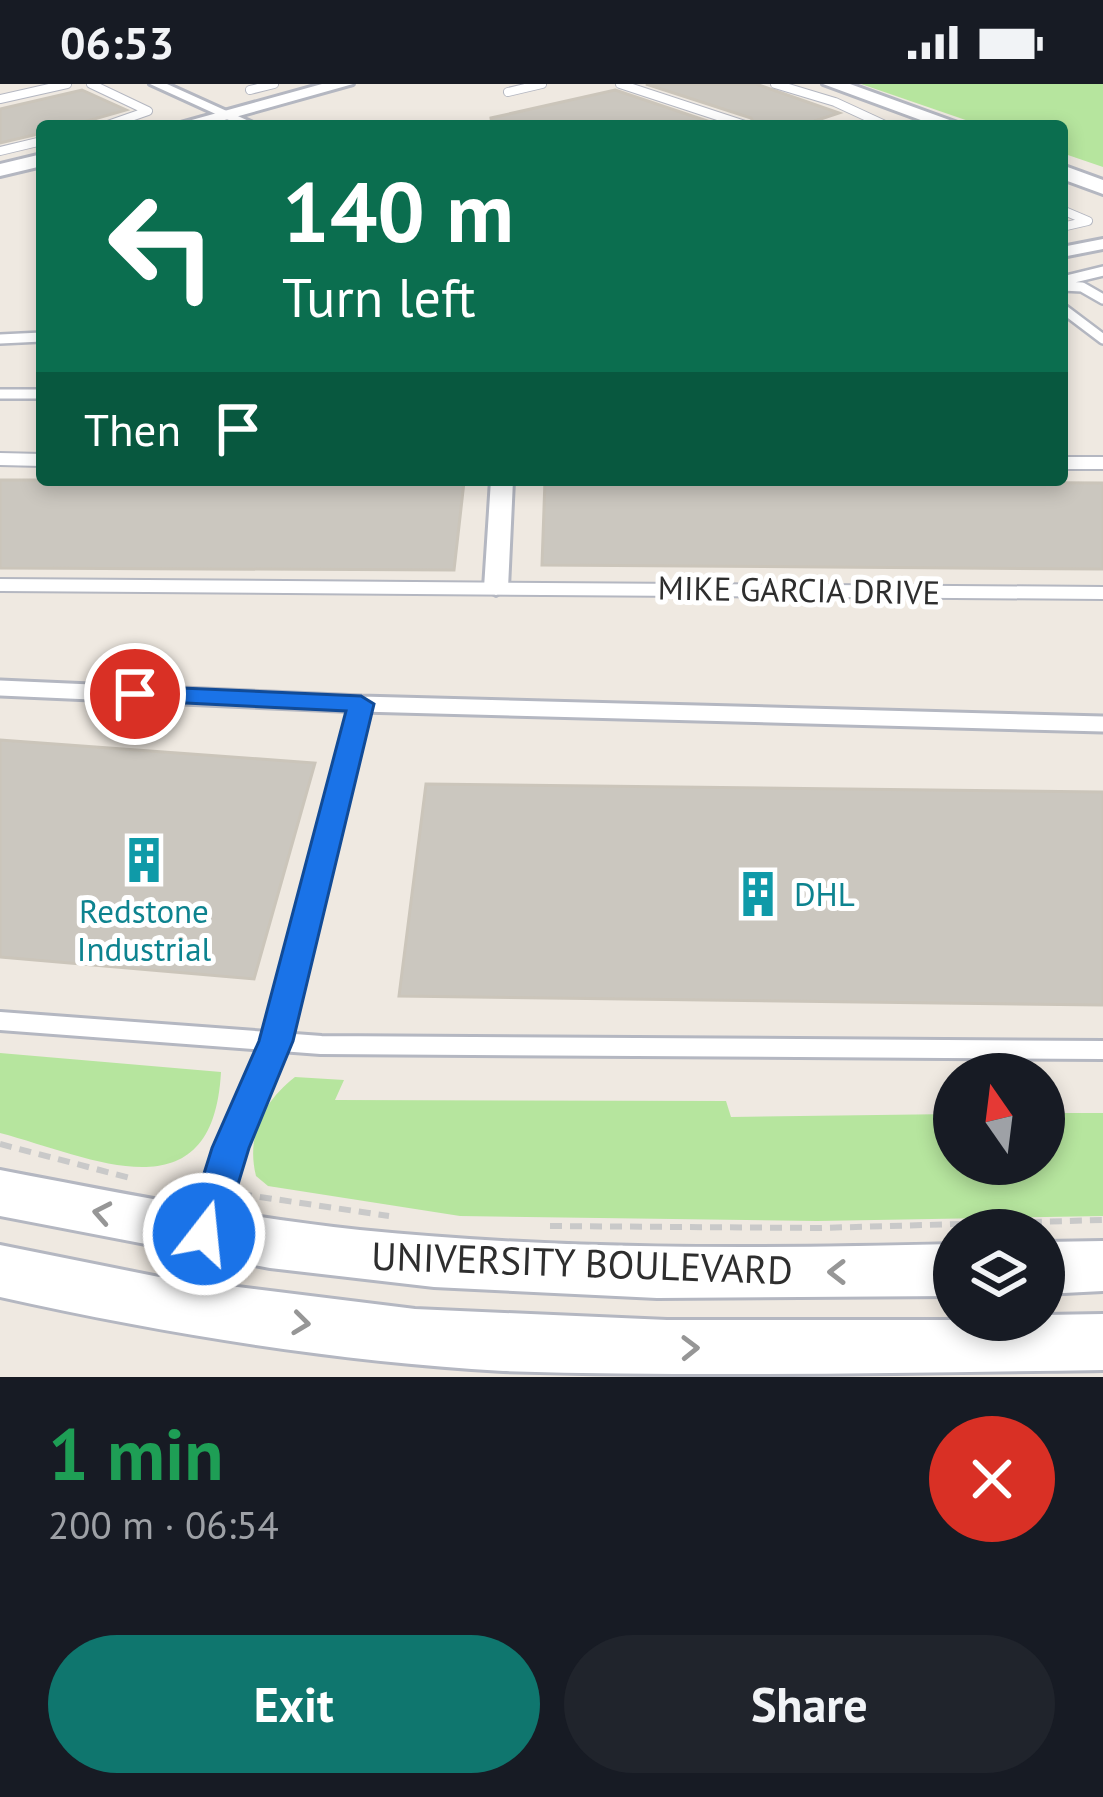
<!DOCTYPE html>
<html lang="en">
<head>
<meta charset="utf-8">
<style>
  :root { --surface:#171b24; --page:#20242c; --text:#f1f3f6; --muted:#9ea1a6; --accent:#0f766e }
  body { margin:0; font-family:"PT Sans",sans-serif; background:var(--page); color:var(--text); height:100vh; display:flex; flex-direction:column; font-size:45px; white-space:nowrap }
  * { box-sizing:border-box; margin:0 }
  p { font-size:39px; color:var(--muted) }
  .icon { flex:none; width:66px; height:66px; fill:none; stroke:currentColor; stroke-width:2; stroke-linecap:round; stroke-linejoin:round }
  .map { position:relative; height:1293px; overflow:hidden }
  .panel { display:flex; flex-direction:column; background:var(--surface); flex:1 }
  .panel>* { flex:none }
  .guide { position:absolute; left:36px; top:36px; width:1032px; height:366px; border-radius:12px; box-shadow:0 6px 18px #0003; background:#0b6e4f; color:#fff; overflow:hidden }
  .needle { width:78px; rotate:346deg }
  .tools { position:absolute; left:933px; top:969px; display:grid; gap:24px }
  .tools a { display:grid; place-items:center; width:132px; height:132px; border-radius:50%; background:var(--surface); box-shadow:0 6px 18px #0003; font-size:60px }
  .pin { position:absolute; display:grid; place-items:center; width:102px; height:102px; color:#fff; margin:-51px; border:6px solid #fff; border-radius:50%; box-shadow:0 3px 12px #0007 }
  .me { position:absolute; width:132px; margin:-66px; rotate:16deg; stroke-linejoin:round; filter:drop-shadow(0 0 9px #0008) }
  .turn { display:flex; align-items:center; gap:42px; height:252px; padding:0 48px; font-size:54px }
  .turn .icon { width:156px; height:156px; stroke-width:2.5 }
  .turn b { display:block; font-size:84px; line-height:102px }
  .then { display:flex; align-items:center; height:114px; padding:0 48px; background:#0003; gap:24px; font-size:45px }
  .round { display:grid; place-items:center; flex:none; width:126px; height:126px; border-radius:63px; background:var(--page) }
  .head { display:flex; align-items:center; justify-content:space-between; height:204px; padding:0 48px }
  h1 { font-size:72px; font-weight:800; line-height:90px; color:#1e9e55 }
  .action { display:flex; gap:24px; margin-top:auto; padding:24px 48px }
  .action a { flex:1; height:138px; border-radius:72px; background:var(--accent); color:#fff; font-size:48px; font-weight:800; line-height:138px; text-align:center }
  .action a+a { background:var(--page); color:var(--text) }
  .status { display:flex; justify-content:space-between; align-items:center; height:84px; padding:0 60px; background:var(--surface); direction:ltr }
  .status svg { height:33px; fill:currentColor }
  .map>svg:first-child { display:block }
  .green { fill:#b6e59e }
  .building { fill:#cbc7bf; stroke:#cbc5ba; stroke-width:3 }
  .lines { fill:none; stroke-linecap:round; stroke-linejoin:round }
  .lane-far4-casing { stroke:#b4b7c1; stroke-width:10 }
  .lane-far3-casing { stroke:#b4b7c1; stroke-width:14 }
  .lane-far2-casing { stroke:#b4b7c1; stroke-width:16 }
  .lane-far1-casing { stroke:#b4b7c1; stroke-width:21 }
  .lane-casing { stroke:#b4b7c1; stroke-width:24 }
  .street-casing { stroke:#b4b7c1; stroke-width:6 }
  .secondary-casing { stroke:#b4b7c1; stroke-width:6 }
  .path { stroke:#c9c9c9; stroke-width:6; stroke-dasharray:12 8; stroke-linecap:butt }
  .lane-far4 { stroke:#fff; stroke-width:8 }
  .lane-far3 { stroke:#fff; stroke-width:9 }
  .lane-far2 { stroke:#fff; stroke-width:12 }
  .lane-far1 { stroke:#fff; stroke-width:15 }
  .lane { stroke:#fff; stroke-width:18 }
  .street { fill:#fff; fill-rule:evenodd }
  .secondary { fill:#fff; fill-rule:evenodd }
  .oneway { stroke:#969696 }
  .route { fill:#1a73e8; stroke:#114b97; stroke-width:3 }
  .labels { text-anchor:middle; stroke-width:10; stroke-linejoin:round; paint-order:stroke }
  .street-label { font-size:33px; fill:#2e2e2e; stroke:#fff }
  .culture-label { font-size:33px; fill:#0d838f; stroke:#fff; text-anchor:start }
  .near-street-label { font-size:39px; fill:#2e2e2e; stroke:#fff }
</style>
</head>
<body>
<div class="status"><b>06:53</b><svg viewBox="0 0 49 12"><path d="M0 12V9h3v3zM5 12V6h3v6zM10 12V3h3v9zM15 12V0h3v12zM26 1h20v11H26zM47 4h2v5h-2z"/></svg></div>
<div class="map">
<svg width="1103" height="1293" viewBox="0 0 1103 1293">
  <rect width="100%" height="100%" fill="#efe9e1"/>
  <!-- green -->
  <path class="green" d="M861,0h242v83l-41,-14v-27h-79z
    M0,969l221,19c-8,148 -130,85 -221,61z
    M295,993l49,3 -9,20 391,1 5,16 223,-3v50h90v-51h59v103l-286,5 -357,-5 -192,-30 -12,-10c-10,-40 7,-74 39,-99z"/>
  <!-- building -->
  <path class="building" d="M646,0h110l83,29 -39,13h-44l-5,-8z
    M82,6l44,20 -56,16h-28v7l-42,10v-34z
    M615,6l107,36h-230l-1,-8z
    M0,396h42l422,2 -10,88 -454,-2z
    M545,396l558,3v86l-561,-4z
    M0,656l315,23 -61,216 -254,-22z
    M426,700l677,8v213l-704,-9z"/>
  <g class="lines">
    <defs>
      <path id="lane-far4" d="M91,0l57,27 -43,15
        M620,0l128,42
        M775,0l60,18 52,24
        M250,6l24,-6
        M508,8l34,-8
        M0,15l67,-15
        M884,42l61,-2
        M0,67l42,-10
        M1062,126l26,11 -26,6"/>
      <path id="lane-far3" d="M1062,197l41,-10
        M1062,202l20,1 21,12
        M1062,224l41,31
        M0,255l42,-2
        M0,310h42"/>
      <path id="lane-far2" d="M0,375l42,1
        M1062,379h41
        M0,501l1103,8"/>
      <path id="lane-far1" d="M0,604l361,16
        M290,902l71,-282 742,20"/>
      <path id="lane" d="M0,937l321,24 782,5
        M188,1214l27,-108 61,-149 15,-58"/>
      <path id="street" d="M150,0h17l93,42h-18z
        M1103,155v10l-41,8v-10z
        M491,396h22l-5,108 -12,7 -12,-7z"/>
      <path id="secondary" d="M322,0h31l-150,42h-33z
        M823,0h27l116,42h-29z
        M42,70v12l-42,10v-12z
        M1062,81l41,15v14l-41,-15z
        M0,1086c120,23 239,47 360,60 198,20 396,19 594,14v52l-297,2 -223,-11 -164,-19 -270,-52z
        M1103,1157v50l-59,3v-52z
        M0,1161l164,33 251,31 252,11h377v-5l59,-1v56c-200,3 -400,7 -600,1 -170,-10 -337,-37 -503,-74z"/>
    </defs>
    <!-- lane-far4 casing -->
    <use href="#lane-far4" class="lane-far4-casing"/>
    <!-- lane-far3 casing -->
    <use href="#lane-far3" class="lane-far3-casing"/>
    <!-- lane-far2 casing -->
    <use href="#lane-far2" class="lane-far2-casing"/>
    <!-- lane-far1 casing -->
    <use href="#lane-far1" class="lane-far1-casing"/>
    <!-- lane casing -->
    <use href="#lane" class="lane-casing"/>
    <!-- street casing -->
    <use href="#street" class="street-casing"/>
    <!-- secondary casing -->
    <use href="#secondary" class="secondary-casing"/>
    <!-- path -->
    <path class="path" d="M0,1060l134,35
      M240,1110l149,22
      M550,1142l269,2 284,-8"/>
    <!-- lane-far4 -->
    <use href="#lane-far4" class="lane-far4"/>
    <!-- lane-far3 -->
    <use href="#lane-far3" class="lane-far3"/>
    <!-- lane-far2 -->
    <use href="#lane-far2" class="lane-far2"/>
    <!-- lane-far1 -->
    <use href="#lane-far1" class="lane-far1"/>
    <!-- lane -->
    <use href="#lane" class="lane"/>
    <!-- street -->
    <use href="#street" class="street"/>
    <!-- secondary -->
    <use href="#secondary" class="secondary"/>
  </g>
  <!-- one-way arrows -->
  <defs><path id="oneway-chevron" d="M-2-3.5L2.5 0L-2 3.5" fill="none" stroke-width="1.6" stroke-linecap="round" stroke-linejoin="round" transform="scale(3)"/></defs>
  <g class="oneway">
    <use href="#oneway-chevron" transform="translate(102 1129) rotate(-169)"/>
    <use href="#oneway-chevron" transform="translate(837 1188) rotate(-180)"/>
    <use href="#oneway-chevron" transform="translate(301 1239) rotate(7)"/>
    <use href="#oneway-chevron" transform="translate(690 1264) rotate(-1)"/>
  </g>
  <!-- route -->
  <path class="route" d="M135,602l226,10 13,8 -81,337 -44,107 -26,86 -5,12 -14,5 -14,-5 -5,-12 27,-86 47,-107 87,-330 -220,-11 -4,-6z"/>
  <!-- icons -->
  <defs>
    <symbol id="building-bare" viewBox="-9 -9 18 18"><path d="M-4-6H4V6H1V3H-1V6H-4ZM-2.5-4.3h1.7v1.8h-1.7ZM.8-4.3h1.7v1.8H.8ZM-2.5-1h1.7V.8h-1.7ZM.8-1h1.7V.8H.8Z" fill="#0f9aa8" stroke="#fff" stroke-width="2.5" paint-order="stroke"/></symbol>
  </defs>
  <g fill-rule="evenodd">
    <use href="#building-bare" x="111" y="743" width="66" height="66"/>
    <use href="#building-bare" x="725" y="777" width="66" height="66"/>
  </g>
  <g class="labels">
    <!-- street labels -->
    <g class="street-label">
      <text transform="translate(799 506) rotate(1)" y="12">MIKE GARCIA DRIVE</text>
    </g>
    <!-- culture labels -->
    <g class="culture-label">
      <text x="794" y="822">DHL</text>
      <text x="144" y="839" text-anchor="middle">Redstone<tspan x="144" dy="38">Industrial</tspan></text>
    </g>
    <!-- near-street labels -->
    <g class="near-street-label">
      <text transform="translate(582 1179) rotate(2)" y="14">UNIVERSITY BOULEVARD</text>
    </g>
  </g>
</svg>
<div class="tools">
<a><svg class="needle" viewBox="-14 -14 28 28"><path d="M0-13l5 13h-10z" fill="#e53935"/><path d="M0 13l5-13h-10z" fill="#9ea1a6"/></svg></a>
<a><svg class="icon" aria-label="layers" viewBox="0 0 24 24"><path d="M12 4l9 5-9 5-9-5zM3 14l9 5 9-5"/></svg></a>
</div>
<div class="pin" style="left:135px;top:610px;background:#d93025"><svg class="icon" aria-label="arrive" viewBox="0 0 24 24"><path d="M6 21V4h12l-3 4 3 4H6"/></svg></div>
<svg class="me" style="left:204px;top:1150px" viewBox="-20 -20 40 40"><circle r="17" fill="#1a73e8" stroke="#fff" stroke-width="3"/><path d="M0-11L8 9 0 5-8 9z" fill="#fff"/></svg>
<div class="guide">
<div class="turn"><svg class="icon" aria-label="left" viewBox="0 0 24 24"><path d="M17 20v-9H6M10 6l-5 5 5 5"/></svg><div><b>140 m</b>Turn left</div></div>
<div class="then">Then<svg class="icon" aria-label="arrive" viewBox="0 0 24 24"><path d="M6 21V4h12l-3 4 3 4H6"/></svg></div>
</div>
</div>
<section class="panel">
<div class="head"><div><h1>1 min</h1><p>200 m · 06:54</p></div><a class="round" style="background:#d93025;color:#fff"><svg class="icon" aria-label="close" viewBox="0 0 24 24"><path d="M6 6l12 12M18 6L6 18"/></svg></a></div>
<div class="action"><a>Exit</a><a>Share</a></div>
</section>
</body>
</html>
